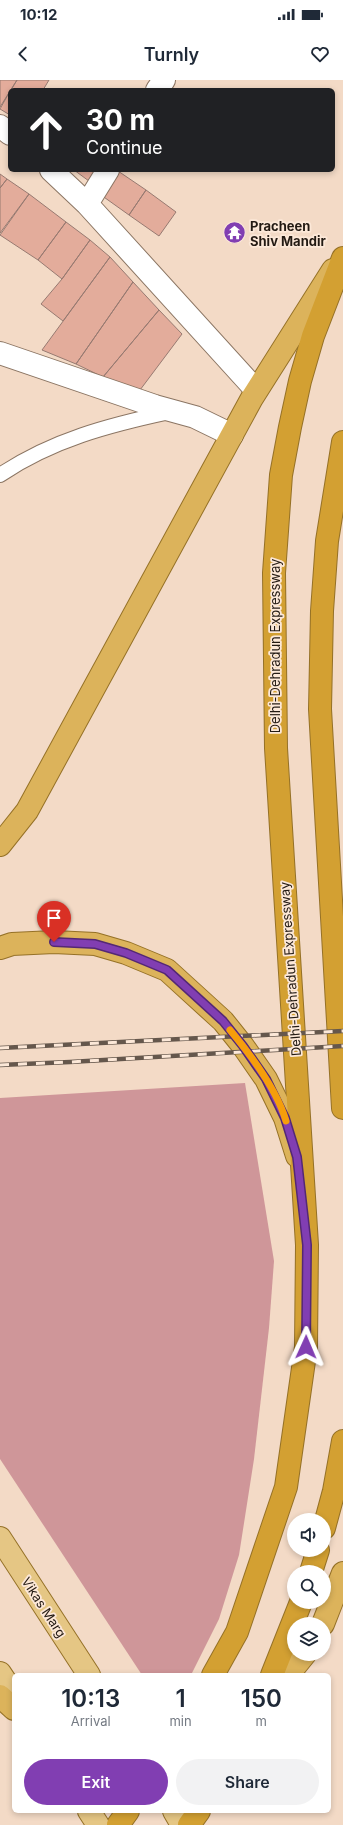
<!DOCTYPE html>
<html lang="en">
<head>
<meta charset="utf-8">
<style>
  :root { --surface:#fff; --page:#f2f2f3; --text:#1f2937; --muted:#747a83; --accent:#813eb2 }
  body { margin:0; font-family:Inter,sans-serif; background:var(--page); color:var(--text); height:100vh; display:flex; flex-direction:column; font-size:15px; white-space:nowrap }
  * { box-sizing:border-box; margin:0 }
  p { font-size:13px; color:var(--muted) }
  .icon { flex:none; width:22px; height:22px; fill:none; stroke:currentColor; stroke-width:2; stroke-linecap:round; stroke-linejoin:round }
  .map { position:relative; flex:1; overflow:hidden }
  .drawer { position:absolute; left:12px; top:1593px; width:319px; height:140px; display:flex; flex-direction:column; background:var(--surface); border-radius:6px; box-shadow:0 2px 6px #0003 }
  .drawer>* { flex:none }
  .guide { position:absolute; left:8px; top:8px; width:327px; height:84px; border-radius:6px; box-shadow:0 2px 6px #0003; background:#202124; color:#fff; overflow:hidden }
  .controls { position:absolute; left:287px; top:1433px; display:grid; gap:8px }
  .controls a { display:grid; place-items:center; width:44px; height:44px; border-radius:50%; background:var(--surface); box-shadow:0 2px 6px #0003; font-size:20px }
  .pin { position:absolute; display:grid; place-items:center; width:34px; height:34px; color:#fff; margin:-41px -17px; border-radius:50% 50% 50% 0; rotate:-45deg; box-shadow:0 0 4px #0007 }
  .pin .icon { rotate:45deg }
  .me { position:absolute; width:44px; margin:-22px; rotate:1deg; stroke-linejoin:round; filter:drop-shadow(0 0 3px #0008) }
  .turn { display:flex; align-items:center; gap:14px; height:84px; padding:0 12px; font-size:18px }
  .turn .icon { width:52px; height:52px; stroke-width:2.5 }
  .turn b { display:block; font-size:28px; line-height:34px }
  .eta { display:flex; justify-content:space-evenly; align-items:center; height:68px; text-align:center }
  .eta b { font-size:24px; font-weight:600; line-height:28px }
  .action { display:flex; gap:8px; margin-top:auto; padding:8px 12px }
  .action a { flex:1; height:46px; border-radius:24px; background:var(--accent); color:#fff; font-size:16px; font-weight:600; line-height:46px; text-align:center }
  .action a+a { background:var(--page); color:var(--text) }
  .status { display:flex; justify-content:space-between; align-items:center; height:28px; padding:0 20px; background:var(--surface); direction:ltr }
  .status svg { height:11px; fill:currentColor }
  header { display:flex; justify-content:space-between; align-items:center; height:52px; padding:0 12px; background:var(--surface); font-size:18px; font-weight:600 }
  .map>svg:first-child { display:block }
  .forest { fill:#cf9699 }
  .building { fill:#e3ac9b; stroke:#977a71 }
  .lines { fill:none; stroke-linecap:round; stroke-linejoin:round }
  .service-casing { stroke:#8b7563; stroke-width:16 }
  .minor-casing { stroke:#8b7563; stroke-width:24 }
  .primary-casing { stroke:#957127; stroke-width:24 }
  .trunk-casing { stroke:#957127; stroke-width:24 }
  .motorway-casing { stroke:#957127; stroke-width:24 }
  .service { stroke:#fff; stroke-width:14 }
  .minor { stroke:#fff; stroke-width:22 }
  .primary { stroke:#e5c684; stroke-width:22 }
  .trunk { stroke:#dcb35b; stroke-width:22 }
  .motorway { stroke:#d3a032; stroke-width:22 }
  .rail-casing { stroke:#65574c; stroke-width:4.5 }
  .rail { stroke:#fce8d8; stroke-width:3; stroke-dasharray:9; stroke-linecap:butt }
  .route-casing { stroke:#542874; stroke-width:10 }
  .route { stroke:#813eb2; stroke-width:7 }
  .slow { stroke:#f59e0b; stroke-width:7 }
  .labels { text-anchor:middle; stroke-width:3.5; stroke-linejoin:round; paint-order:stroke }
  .poi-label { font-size:13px; font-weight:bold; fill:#231a13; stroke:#fce8d8; text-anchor:start }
  .street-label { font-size:13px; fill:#231a13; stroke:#fce8d8 }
</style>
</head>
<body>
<div class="status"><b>10:12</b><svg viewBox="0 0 49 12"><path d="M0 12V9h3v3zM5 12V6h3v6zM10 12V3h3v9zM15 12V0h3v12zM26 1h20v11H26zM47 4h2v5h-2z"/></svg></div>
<header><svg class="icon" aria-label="back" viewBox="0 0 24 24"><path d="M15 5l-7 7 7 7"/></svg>Turnly<svg class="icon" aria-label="heart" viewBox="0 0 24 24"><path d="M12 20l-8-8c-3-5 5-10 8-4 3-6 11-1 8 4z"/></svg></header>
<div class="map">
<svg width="343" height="1745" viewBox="0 0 343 1745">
  <rect width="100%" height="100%" fill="#f3dac6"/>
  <!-- forest -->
  <path class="forest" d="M245,1003l29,178 -5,67 -15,131 -15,96 -20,64 -28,56h-49l-142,-216v-361z"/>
  <!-- building -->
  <path class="building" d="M0,0h17l-17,27z
    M17,0h32l-6,10h-32z
    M10,11v24l-10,-6z
    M74,90h29l-10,14z
    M118,91l28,19 -17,25 -28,-20z
    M0,94l7,5 -7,9z
    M7,99l22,15 -29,39v-45z
    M146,110l30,22 -17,24 -30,-21z
    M29,114l37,28 -28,38 -38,-25z
    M66,142l24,18 -28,39 -24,-19z
    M90,160l20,17 -47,64 -22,-17 21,-25z
    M110,177l23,25 -57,82 -34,-14z
    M133,202l26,28 -56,67 -27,-13z
    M159,230l23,24 -42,56 -37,-13z"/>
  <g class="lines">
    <defs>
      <path id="service" d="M0,395c52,-35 109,-50 170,-63"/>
      <path id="minor" d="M157,10l7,-10
        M0,46l10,8
        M51,90l36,34 169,186
        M87,124l21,-34
        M0,273l155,53 40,11 37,18"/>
      <path id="primary" d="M0,1458l89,137
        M0,1593l14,21
        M89,1731l9,14
        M174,1731l8,14"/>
      <path id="trunk" d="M0,765l27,-34 225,-413 81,-128
        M0,868l12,-4 42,-2 41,2 31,9 41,17 56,51 20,25 23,33 19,39 12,38
        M323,1544l20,-51
        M288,1595l17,-21
        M0,1616l14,13"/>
      <path id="motorway" d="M343,362l-16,99 -5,70 -2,98 23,399
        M324,1448l10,-37 9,-50
        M311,1492l7,-22
        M213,1595l24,-43 49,-145 20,-140 1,-102 -31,-497 -2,-175 7,-98 9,-48 10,-46 13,-45 30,-78
        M272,1595l29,-73
        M118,1745l10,-14
        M189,1745l10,-14"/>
    </defs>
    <!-- service casing -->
    <use href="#service" class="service-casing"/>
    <!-- minor casing -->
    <use href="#minor" class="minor-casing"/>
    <!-- primary casing -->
    <use href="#primary" class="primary-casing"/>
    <!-- trunk casing -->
    <use href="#trunk" class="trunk-casing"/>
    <!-- motorway casing -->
    <use href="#motorway" class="motorway-casing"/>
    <!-- service -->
    <use href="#service" class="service"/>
    <!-- minor -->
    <use href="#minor" class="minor"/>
    <!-- primary -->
    <use href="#primary" class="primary"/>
    <!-- trunk -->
    <use href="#trunk" class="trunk"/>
    <!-- motorway -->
    <use href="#motorway" class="motorway"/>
    <defs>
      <path id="rail" d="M0,968l343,-17
        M0,985l70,-3 273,-16"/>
    </defs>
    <!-- rail casing -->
    <use href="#rail" class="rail-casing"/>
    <!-- rail -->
    <use href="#rail" class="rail"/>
  </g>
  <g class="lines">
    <defs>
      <path id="route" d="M54,862l41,2 31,9 41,17 56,51 20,25 23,33 19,39 12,39 10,88 -1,102"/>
    </defs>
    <!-- route casing -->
    <use href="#route" class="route-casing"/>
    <!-- route -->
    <use href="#route" class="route"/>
    <!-- slow -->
    <path class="slow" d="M230,950c20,24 47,60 56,91"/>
  </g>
  <!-- icons -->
  <defs>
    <symbol id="temple-disc" viewBox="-11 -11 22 22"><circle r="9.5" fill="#813eb2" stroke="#fce8d8"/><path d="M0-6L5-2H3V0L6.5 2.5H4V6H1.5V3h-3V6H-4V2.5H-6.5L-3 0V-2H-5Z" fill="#fff"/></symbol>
  </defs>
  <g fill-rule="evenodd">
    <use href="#temple-disc" x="222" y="140" width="25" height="25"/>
  </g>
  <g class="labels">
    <!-- poi labels -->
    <g class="poi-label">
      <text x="250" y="151">Pracheen<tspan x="250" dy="15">Shiv Mandir</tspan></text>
    </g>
    <!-- street labels -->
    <g class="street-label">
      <text transform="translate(275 566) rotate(-90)" y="5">Delhi-Dehradun Expressway</text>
      <text transform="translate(290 889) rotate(-94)" y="5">Delhi-Dehradun Expressway</text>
      <text transform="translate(44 1527) rotate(57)" y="5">Vikas Marg</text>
    </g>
  </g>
</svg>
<div class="controls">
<a><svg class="icon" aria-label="sound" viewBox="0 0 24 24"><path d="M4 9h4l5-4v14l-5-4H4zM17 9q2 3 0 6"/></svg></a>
<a><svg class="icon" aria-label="search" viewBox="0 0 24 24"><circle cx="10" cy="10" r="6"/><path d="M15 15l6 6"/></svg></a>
<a><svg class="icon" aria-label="layers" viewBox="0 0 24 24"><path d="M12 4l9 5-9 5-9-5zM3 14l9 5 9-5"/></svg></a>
</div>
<div class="pin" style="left:54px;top:862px;background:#d93025"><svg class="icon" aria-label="arrive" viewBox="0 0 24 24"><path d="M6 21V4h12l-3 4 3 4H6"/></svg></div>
<svg class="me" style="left:306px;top:1267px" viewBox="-20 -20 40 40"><path d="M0-17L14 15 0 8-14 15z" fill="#813eb2" stroke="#fff" stroke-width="4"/></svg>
<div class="guide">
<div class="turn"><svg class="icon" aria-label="ahead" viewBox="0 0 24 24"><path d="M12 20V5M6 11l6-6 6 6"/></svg><div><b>30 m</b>Continue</div></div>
</div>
<section class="drawer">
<div class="eta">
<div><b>10:13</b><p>Arrival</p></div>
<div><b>1</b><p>min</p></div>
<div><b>150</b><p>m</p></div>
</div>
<div class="action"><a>Exit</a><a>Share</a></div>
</section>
</div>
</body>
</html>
